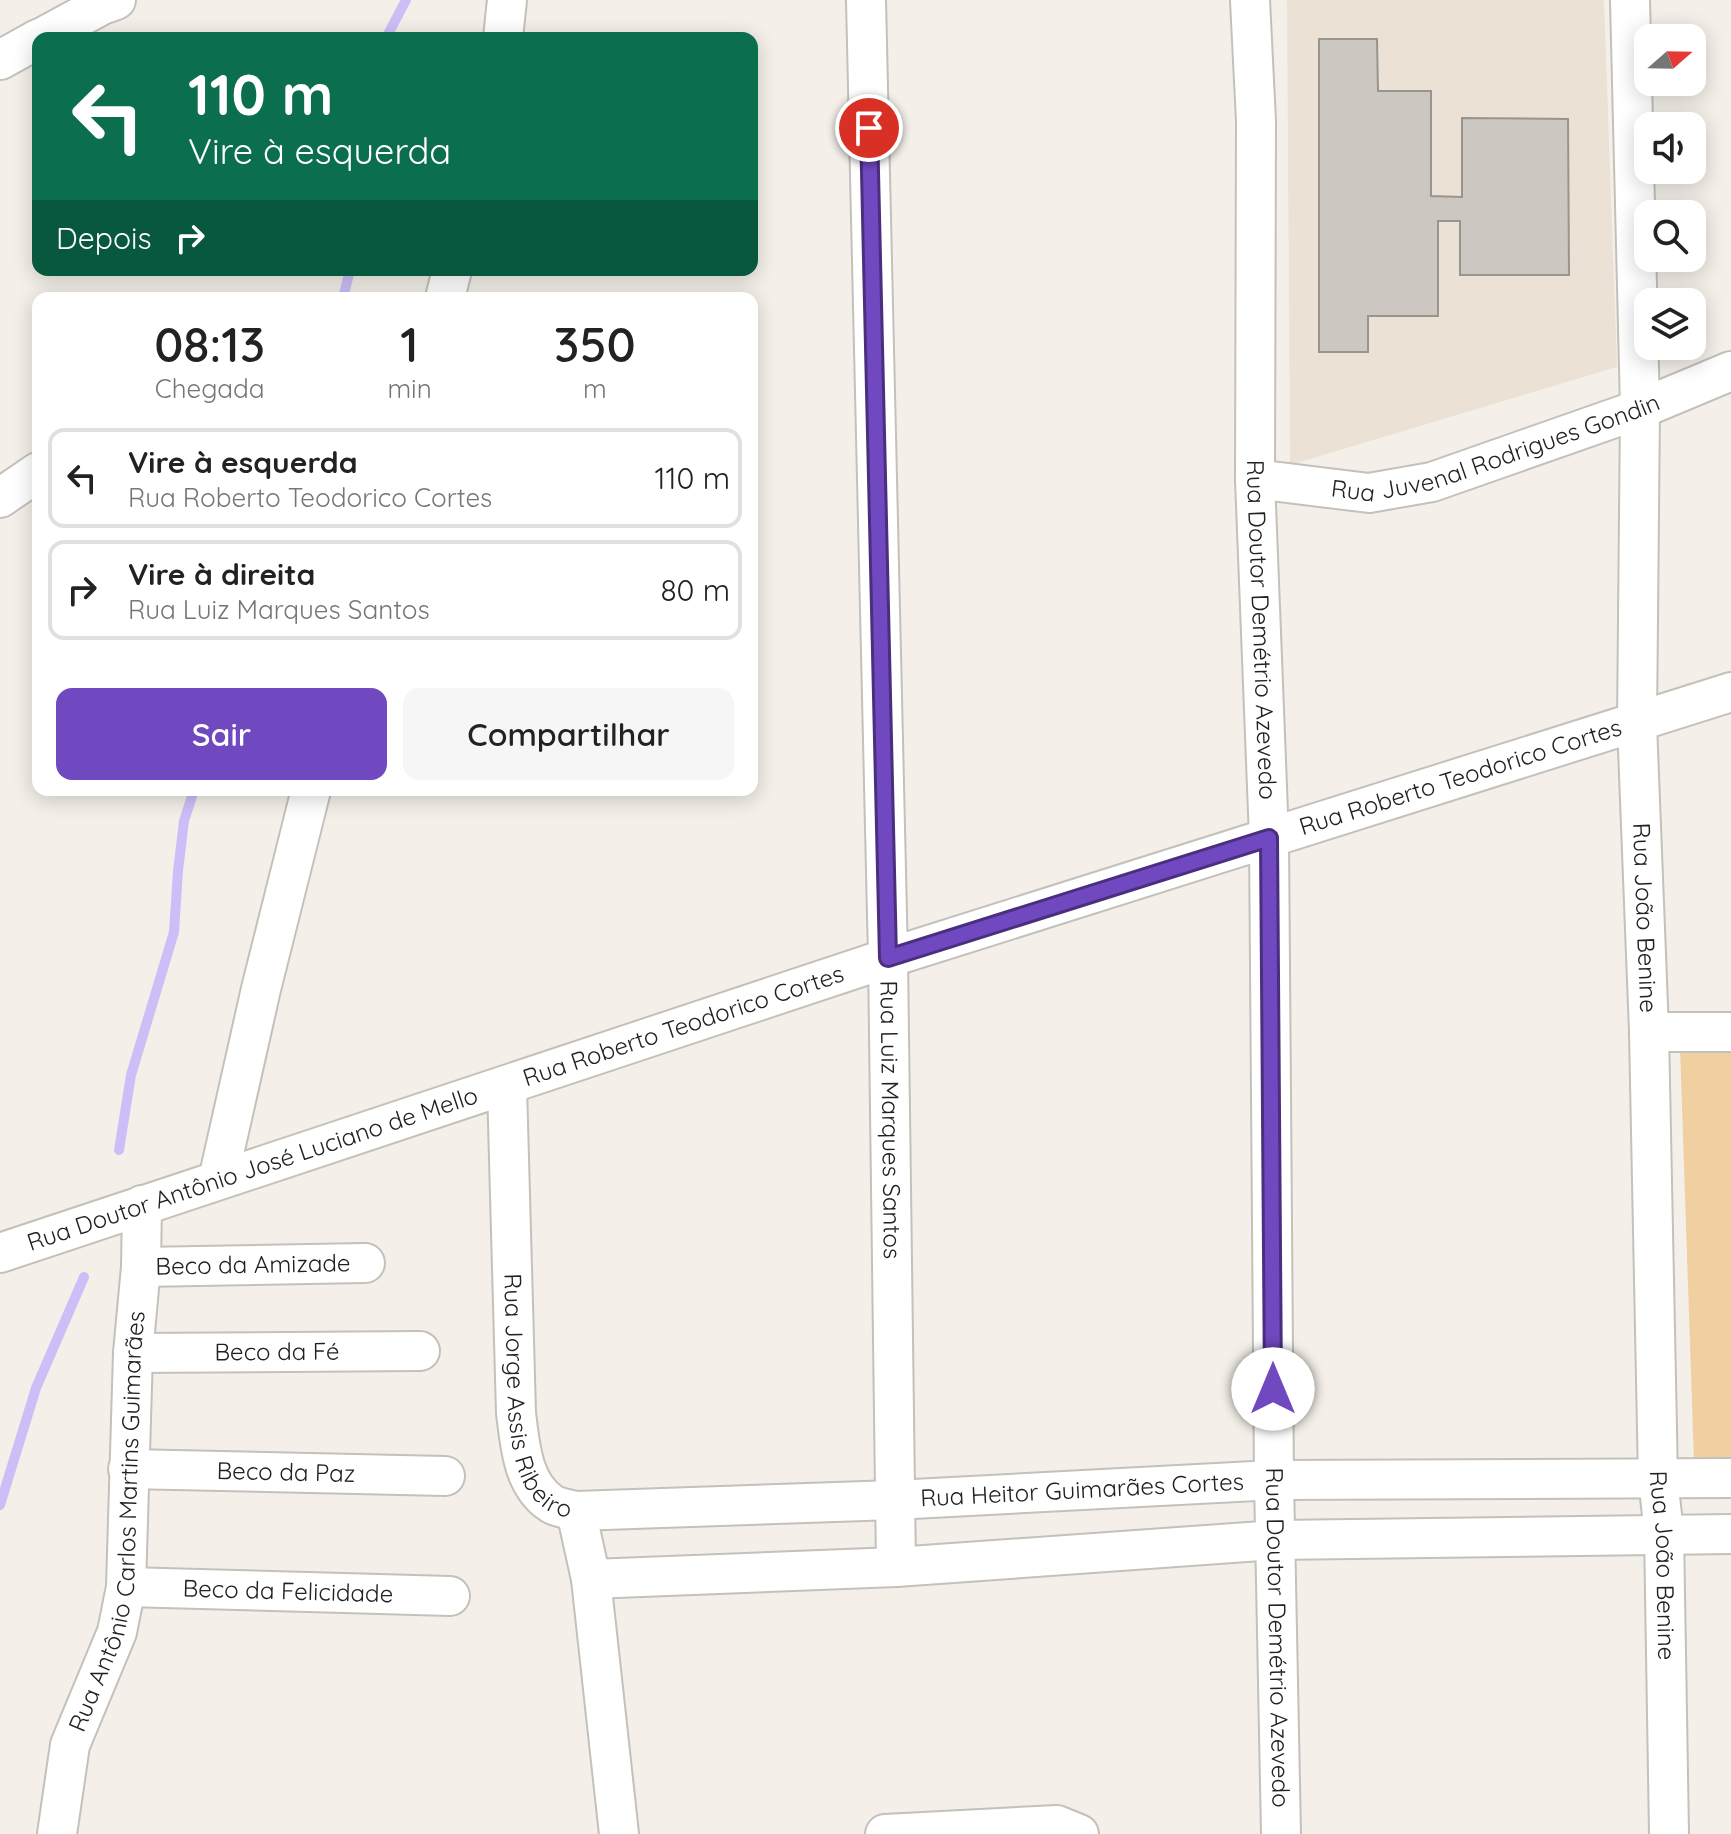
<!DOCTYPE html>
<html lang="pt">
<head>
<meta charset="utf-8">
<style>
  :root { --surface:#fff; --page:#f6f6f6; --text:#222; --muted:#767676; --line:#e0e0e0; --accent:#7048c0 }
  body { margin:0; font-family:Quicksand,sans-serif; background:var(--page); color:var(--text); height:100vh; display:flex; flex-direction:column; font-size:30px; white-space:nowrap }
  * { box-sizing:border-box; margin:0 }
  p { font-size:26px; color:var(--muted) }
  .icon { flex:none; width:44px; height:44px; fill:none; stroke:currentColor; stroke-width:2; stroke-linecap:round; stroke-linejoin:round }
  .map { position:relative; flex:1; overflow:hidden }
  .panel { position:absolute; left:32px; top:292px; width:726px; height:504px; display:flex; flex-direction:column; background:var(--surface); border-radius:16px; box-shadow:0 4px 20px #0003 }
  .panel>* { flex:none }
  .top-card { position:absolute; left:32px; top:32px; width:726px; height:244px; border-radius:16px; box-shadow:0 4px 20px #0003; background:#0b6e4f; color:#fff; overflow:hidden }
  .needle { width:52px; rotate:70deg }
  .fabs { position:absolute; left:1634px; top:24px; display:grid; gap:16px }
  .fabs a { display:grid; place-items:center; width:72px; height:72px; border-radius:16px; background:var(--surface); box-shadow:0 4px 20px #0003; font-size:40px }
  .pin { position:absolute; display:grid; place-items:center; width:68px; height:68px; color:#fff; margin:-34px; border:4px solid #fff; border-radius:50%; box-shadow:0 2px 8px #0007 }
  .me { position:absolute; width:88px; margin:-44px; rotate:0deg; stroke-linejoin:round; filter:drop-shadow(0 0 6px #0008) }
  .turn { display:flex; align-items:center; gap:28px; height:168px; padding:0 24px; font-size:36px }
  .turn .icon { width:104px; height:104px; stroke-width:2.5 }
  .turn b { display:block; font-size:56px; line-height:68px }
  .then { display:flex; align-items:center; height:76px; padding:0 24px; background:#0003; gap:16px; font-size:30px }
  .eta { display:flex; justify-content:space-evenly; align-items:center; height:136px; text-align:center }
  .eta b { font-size:48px; font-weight:600; line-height:56px }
  .primary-button { display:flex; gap:16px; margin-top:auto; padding:16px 24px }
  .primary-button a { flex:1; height:92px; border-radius:16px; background:var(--accent); color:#fff; font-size:32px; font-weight:600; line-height:92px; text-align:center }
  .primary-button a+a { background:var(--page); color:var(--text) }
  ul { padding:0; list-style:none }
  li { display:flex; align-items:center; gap:24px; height:100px; margin:0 16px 12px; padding:0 8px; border:4px solid var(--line); border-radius:16px }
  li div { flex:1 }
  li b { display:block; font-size:30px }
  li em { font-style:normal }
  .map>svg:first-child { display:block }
  .built { fill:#ebe1d5 }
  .green { fill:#f0cfa1 }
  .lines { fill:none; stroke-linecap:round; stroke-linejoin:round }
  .stream { stroke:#ccbff8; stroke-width:10 }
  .building { fill:#ccc7c1; stroke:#98948e; stroke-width:2 }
  .minor-casing { stroke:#c4c0ba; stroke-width:42 }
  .minor { stroke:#fff; stroke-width:38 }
  .route-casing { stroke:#492f7d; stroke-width:20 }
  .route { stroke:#7048c0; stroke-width:14 }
  .labels { text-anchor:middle; stroke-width:7; stroke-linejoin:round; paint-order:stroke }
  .street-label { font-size:24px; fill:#23211f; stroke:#fff }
</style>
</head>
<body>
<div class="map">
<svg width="1731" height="1834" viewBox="0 0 1731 1834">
  <rect width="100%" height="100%" fill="#f4f0e9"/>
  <!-- built -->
  <path class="built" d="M1287,0h317l13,367 -327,98z"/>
  <!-- green -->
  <path class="green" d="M1731,1047v415h-37l-14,-414z"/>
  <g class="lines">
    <!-- stream -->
    <path class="stream" d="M386,38l20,-38
      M343,298l7,-28
      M119,1150l12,-75 43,-143 4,-61 6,-50 10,-31
      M0,1505l36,-117 48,-111"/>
  </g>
  <!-- building -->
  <path class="building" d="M1319,39h58l1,52h53v105l31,1v-79l106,1 1,156h-109v-54h-22v95h-70v36h-49z"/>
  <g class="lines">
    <defs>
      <g id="minor">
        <path id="s1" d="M866,0l22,958 8,609"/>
        <path id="s2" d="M1250,0l6,121 -1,358 14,359 5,642 7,354"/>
        <path id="s3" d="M1630,0l10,409 -3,314 12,309 9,447 6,54 5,301"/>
        <path d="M41,38l61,-33 14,-5"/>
        <path d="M503,38l4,-38"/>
        <path d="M0,60l38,-21"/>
        <path d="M445,298l7,-28"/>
        <path id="s4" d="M1255,479l114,14 63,-11 208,-73 91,-38"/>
        <path d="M0,498l38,-26"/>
        <path d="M1649,1032h82"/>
        <path id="s5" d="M507,1086l9,327c4,31 6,72 36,91 7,4 16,5 24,7l318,-11 380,-20 457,-2"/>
        <path d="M218,1180l43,-191 50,-199"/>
        <path id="s6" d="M0,1253l888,-295 843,-266"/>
        <path id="s7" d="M141,1267l224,-4"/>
        <path id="s8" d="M133,1353l287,-2"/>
        <path id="s9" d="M128,1469l317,7"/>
        <path d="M576,1511l15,68 28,255"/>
        <path d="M591,1579l305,-12 380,-27 455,-6"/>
        <path id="s10" d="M126,1587l324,9"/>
        <path id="s11" d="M57,1834l13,-89 47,-113 9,-45 7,-234 8,-86 1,-62"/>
        <path d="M885,1834l172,-9 22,9"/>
      </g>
    </defs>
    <!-- minor casing -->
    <use href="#minor" class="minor-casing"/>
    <!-- minor -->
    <use href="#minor" class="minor"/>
  </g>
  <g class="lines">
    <defs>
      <path id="route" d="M869,128l19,830 381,-120 4,551"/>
    </defs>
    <!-- route casing -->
    <use href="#route" class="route-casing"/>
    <!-- route -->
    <use href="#route" class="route"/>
  </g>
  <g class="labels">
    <!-- street labels -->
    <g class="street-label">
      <text dy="8" stroke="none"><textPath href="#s4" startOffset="248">Rua Juvenal Rodrigues Gondin</textPath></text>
      <text dy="8" stroke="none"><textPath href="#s2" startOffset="630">Rua Doutor Demétrio Azevedo</textPath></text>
      <text dy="8" stroke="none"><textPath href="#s6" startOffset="1536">Rua Roberto Teodorico Cortes</textPath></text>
      <text dy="8" stroke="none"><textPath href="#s3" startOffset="918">Rua João Benine</textPath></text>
      <text dy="8" stroke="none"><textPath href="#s6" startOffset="720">Rua Roberto Teodorico Cortes</textPath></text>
      <text dy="8" stroke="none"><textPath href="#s1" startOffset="1120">Rua Luiz Marques Santos</textPath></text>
      <text dy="8" stroke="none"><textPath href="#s6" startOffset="266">Rua Doutor Antônio José Luciano de Mello</textPath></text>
      <text dy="8" stroke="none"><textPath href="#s7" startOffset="112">Beco da Amizade</textPath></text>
      <text dy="8" stroke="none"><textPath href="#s8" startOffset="144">Beco da Fé</textPath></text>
      <text dy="8" stroke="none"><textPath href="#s5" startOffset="318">Rua Jorge Assis Ribeiro</textPath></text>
      <text dy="8" stroke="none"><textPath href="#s9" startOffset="158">Beco da Paz</textPath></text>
      <text dy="8" stroke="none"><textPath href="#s5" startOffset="960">Rua Heitor Guimarães Cortes</textPath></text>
      <text dy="8" stroke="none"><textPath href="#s11" startOffset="320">Rua Antônio Carlos Martins Guimarães</textPath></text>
      <text dy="8" stroke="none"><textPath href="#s3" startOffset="1566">Rua João Benine</textPath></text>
      <text dy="8" stroke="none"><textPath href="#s10" startOffset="162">Beco da Felicidade</textPath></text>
      <text dy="8" stroke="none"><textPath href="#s2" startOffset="1638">Rua Doutor Demétrio Azevedo</textPath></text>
    </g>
  </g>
</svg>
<div class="fabs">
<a><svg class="needle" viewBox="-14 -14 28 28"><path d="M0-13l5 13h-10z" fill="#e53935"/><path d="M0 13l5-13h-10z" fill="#767676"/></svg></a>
<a><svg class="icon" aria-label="sound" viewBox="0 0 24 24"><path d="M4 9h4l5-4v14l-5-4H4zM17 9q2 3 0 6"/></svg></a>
<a><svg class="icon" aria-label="search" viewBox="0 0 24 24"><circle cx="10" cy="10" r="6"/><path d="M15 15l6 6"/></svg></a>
<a><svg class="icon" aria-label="layers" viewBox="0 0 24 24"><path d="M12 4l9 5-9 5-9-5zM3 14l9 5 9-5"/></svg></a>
</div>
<div class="pin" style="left:869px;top:128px;background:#d93025"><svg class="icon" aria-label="arrive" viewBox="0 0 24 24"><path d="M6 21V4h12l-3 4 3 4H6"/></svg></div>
<svg class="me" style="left:1273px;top:1389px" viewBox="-20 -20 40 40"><circle r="19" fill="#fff"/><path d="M0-13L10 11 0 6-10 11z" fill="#7048c0"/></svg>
<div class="top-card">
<div class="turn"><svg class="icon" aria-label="left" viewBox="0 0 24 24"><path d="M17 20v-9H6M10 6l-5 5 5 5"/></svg><div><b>110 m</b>Vire à esquerda</div></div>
<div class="then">Depois<svg class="icon" aria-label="right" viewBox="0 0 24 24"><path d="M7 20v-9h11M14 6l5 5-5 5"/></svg></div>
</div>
<section class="panel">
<div class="eta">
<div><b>08:13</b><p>Chegada</p></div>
<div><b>1</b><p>min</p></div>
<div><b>350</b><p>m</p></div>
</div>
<ul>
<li><svg class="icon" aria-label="left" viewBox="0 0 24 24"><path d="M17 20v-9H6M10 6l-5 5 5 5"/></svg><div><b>Vire à esquerda</b><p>Rua Roberto Teodorico Cortes</p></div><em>110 m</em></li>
<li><svg class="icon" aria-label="right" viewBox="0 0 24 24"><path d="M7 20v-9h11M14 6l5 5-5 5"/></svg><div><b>Vire à direita</b><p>Rua Luiz Marques Santos</p></div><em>80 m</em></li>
</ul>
<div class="primary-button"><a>Sair</a><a>Compartilhar</a></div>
</section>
</div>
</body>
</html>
